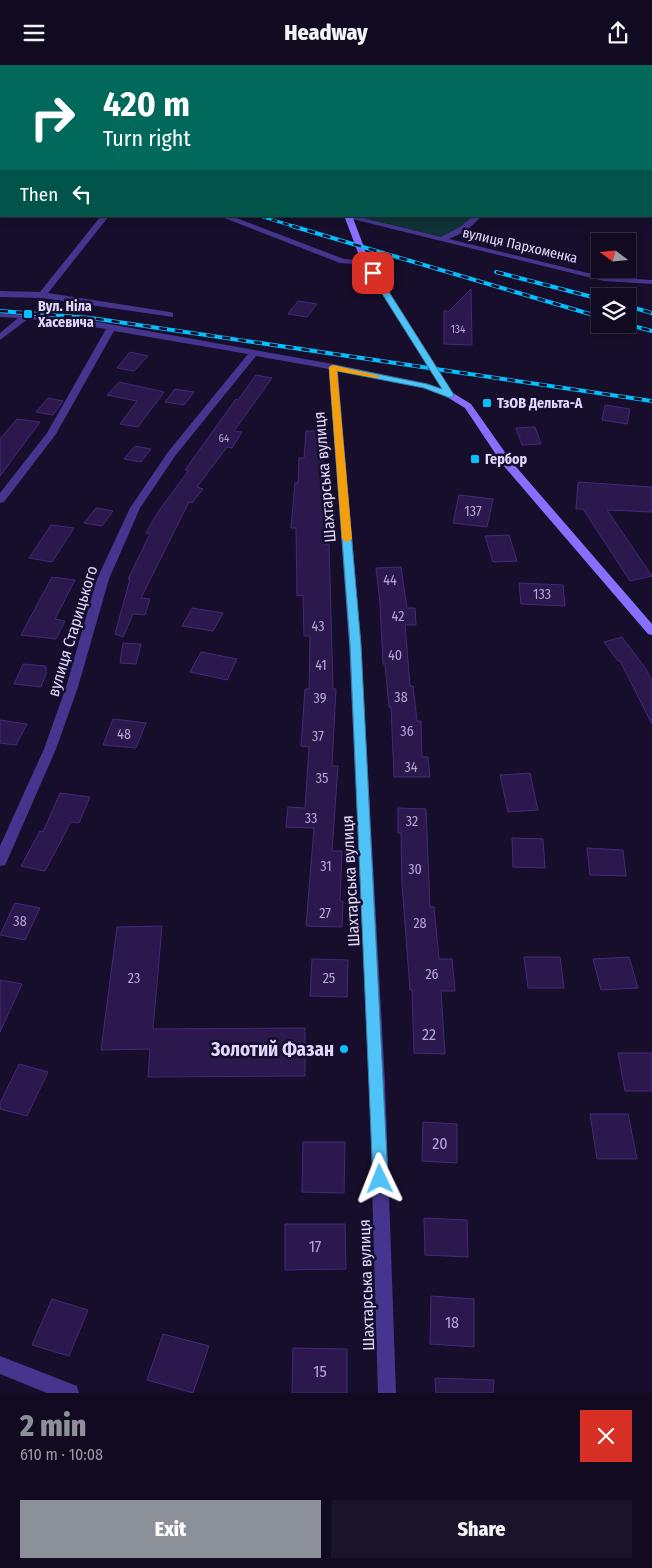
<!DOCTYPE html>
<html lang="en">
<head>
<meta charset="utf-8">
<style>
  :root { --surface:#110a20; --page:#1a1329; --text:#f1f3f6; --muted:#9c9aa5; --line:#302b3e; --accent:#8c9099 }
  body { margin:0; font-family:"Fira Sans Condensed",sans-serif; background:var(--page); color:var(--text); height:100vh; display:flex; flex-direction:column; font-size:19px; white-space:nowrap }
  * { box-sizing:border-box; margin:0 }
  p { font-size:16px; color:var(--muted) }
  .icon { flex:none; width:28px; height:28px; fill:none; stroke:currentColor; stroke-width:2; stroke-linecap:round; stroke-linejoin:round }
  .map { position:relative; height:1328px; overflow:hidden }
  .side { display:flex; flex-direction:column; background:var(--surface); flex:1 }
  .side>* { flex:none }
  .hud { position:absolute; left:0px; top:0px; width:652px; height:152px; box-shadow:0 2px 8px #0003,0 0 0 1px var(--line); background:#00695c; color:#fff; overflow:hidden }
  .needle { width:32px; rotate:286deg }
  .controls { position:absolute; left:591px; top:168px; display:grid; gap:10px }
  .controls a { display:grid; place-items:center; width:45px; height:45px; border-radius:0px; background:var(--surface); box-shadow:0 2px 8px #0003,0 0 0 1px var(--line); font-size:25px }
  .pin { position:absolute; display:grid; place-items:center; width:42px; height:42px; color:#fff; margin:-21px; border-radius:10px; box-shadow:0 2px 8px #0006 }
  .me { position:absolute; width:55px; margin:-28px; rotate:358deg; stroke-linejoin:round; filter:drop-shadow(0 0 4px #0008) }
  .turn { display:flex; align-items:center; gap:18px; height:105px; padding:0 20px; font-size:22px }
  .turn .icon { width:65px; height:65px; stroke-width:2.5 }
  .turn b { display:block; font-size:35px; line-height:42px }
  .then { display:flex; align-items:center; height:48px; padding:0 20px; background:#0003; gap:10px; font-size:19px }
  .round { display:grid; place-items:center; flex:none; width:52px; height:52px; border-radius:0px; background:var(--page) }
  .summary { display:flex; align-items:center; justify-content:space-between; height:85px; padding:0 20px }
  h1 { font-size:30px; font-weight:800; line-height:38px; color:var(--accent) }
  .cta { display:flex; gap:10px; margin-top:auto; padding:10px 20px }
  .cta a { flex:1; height:58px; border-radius:0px; background:var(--accent); color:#fff; font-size:20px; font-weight:800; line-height:58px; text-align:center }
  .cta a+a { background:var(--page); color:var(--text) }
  header { display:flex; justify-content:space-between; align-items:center; height:65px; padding:0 20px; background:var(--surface); font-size:22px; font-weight:800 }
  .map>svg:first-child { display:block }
  .green { fill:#103135 }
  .building { fill:#2b184d; stroke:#45287b }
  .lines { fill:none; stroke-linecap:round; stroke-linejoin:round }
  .street { fill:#45358e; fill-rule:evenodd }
  .secondary { fill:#886fff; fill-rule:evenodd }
  .rail-far1-casing { stroke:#04c0ff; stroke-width:3 }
  .rail-casing { stroke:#04c0ff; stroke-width:4 }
  .rail-far1 { stroke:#170e2b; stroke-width:2; stroke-dasharray:6; stroke-linecap:butt }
  .rail { stroke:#170e2b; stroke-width:2.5; stroke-dasharray:8; stroke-linecap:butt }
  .route { fill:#4fc3f7; stroke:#337fa1 }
  .slow { fill:#f59e0b }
  .poi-dot { fill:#04c0ff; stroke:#170e2b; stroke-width:2 }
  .labels { text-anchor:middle; stroke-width:5; stroke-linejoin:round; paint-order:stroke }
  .far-number-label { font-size:11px; fill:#b4a8d2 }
  .far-street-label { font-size:14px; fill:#e2d8ff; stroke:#170e2b }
  .far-poi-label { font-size:14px; font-weight:bold; fill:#e2d8ff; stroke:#170e2b; text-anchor:start }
  .number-label { font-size:14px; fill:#b4a8d2 }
  .street-label { font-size:16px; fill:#e2d8ff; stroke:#170e2b }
  .near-number-label { font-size:16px; fill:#b4a8d2 }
  .near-poi-label { font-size:19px; font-weight:bold; fill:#e2d8ff; stroke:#170e2b; text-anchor:end }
</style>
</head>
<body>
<header><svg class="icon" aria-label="menu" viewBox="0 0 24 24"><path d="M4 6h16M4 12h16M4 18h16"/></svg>Headway<svg class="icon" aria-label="share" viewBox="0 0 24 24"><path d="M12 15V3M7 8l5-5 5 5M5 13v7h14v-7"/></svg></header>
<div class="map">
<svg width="652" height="1328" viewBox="0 0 652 1328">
  <rect width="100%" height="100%" fill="#170e2b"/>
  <!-- green -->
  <path class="green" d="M470,0h182v7l-1,-6z
    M359,151h119l-32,22 -86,-19z"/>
  <!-- building -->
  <path class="building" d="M471,224l1,56 -28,-1v-33h5z
    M298,236l19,3 -10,13 -19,-3z
    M130,287l18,4 -14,15 -17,-3z
    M256,310l16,3 -38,53 8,1 -10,16 -5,-1 -30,40 6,2 -11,14 -3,-1 -48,96 9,1 -5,16 -12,-1 -10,23 -8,-3 15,-55h-2l22,-45 -4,-1 12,-21 31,-42h-4l51,-71 2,1z
    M119,317l45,10 -26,35 -18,-3 17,-23 -30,-6z
    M175,324l19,3 -10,13 -19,-3z
    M48,333l15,3 -10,14 -17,-3z
    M605,340l25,4 -3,15 -25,-4z
    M17,354l23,3 -40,54v-37z
    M535,362l6,17 -19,1 -6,-17z
    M306,366h17l-1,27 3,26 -3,32h4l-1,28h4l4,145h3l-4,77h6l-6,85h10l-2,50h3l-1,26 -36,-1 8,-98 -28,-1 2,-20 17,1 4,-61 -8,-1 4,-57h4l1,-53h-6l-1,-41 -6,1 -1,-68h-5l4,-45h3l1,-25h5z
    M135,381l16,3 -10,13 -17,-3z
    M578,417l74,5v25l-45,-2 45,66 -22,5 -47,-72h-7z
    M459,430l34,4 -6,28 -34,-4z
    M96,443l17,3 -11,15 -18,-3z
    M51,460l23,3 -22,34 -23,-4z
    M509,470l8,26 -24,1 -8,-26z
    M401,502l6,41h8l1,17h-11l5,61h3l4,35h4l1,36h6l2,20h-36l-3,-70h-2l-4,-43h-2l-3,-61 -4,-35z
    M52,512l23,3 -20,39 10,2 -9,18 -35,-4z
    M519,518l44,2 2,21 -44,-2z
    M192,543l31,5 -10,18 -31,-5z
    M622,572l24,32 6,12v43l-32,-63h-2l-14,-19z
    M123,578l18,1 -5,20 -16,-1z
    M201,587l36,7 -10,21 -37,-8z
    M23,599l23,2v8l-5,13 -27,-3z
    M113,654l33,4 -10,25 -33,-3z
    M0,655l27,4 -11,21 -16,-2z
    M530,708l8,37 -30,2 -8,-37z
    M60,728l30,4 -11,26 -8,-1 -26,49 -24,-5 19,-35 3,1z
    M398,743l28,1 4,98h4l5,52h13l3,32h-14l4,63 -31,-1 -2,-63h-2l-8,-106 -1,-51h-3z
    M512,773l31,1 2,29 -32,-1z
    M587,783l36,2 3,26 -36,-1z
    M15,838l25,5 -15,32 -25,-5z
    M162,861l-9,103 152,-1v48l-157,1 2,-28 -49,1 16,-123z
    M524,892h36l4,31h-36z
    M629,892l9,31 -37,2 -8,-31z
    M312,894l36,1 -1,37 -37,-1z
    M0,915l22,4 -22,48z
    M618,988h34v38h-27z
    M19,999l29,8 -21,44 -27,-7v-6z
    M590,1049h38l9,45h-40z
    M423,1057l34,2v39l-35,-2z
    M303,1077h42l-1,51 -42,-1z
    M424,1153l43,2 1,37 -43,-2z
    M285,1159h60l1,45 -61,1z
    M431,1231l43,3v48l-44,-3z
    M52,1234l36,11 -19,46 -37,-11z
    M163,1269l46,12 -16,47 -46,-13z
    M293,1283l54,1v44h-55z
    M435,1313l59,2 -1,13h-57z"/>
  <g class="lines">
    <!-- street -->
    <path class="street" d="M652,5v5h-1v-5z
      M0,68h1v4h-1z
      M101,151h8l-61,77 122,19 3,1v4l-131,-19 -42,-1v-6l40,1z
      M219,151h12l113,43 23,2 4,2 -4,2 -27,-2z
      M354,151l87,21 19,-10 13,-11h9l-16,15 -17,8 155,38 48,3v4l-48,-3 -260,-64z
      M0,246l70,6 263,47 97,20 25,11 -5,3 -25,-10 -87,-17 23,274 24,437 11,311h-18l-9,-311 -20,-437 -20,-276 -73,-13 -81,100 -35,52 -31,71 -31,108 -22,62 -49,112 -2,4 -5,1v-20l44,-97 22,-62 31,-108 33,-71 38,-56 80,-98 -134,-23 -58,103 -52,68 -4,1v-10l47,-60 59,-104 -36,-6 -42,-4 -28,21v-7l18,-15 -18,-1z
      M0,1291l77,30 2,7h-32l-47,-19z"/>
    <!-- secondary -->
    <path class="secondary" d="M310,0h6l1,1h-6z
      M346,151l7,2 15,40 85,135 18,11 40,57 141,163v11l-4,-1 -145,-169 -38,-57 -18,-11 -87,-139 -15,-40z"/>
    <defs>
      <path id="rail-far1" d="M260,151l36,11"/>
      <path id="rail" d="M292,161l308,91
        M496,207l104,27
        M628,241l24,7
        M0,246l91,7 561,83
        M626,259l26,7"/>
    </defs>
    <!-- rail-far1 casing -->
    <use href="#rail-far1" class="rail-far1-casing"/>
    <!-- rail casing -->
    <use href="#rail" class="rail-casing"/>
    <!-- rail-far1 -->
    <use href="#rail-far1" class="rail-far1"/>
    <!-- rail -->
    <use href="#rail" class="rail"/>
  </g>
  <!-- route -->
  <path class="route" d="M373,206l4,2 77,122 -4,3 -26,-10 -87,-17 24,274 27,534 -2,5 -6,2 -5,-2 -2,-5 -23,-534 -21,-278 4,-2 94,19 15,5 -73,-116z"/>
  <!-- slow -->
  <path class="slow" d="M333,300l47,11 -4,2 -39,-7 15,168 -5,3 -5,-3 -13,-172z"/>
  <!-- markers -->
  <g class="poi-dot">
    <rect x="23" y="244" width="10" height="10" rx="2.5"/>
    <rect x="482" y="333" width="10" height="10" rx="2.5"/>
    <rect x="470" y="389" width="10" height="10" rx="2.5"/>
    <circle cx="344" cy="984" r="5"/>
  </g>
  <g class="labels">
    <!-- far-number labels -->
    <g class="far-number-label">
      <text x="458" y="268">134</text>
      <text x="224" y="377">64</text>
    </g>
    <!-- far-street labels -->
    <g class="far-street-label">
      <text transform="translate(520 180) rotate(13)" y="5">вулиця Пархоменка</text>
    </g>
    <!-- far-poi labels -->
    <g class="far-poi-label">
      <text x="38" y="246">Вул. Ніла<tspan x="38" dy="16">Хасевича</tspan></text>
      <text x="497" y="343">ТзОВ Дельта-А</text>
      <text x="485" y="399">Гербор</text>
    </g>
    <!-- number labels -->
    <g class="number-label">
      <text x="473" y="451">137</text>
      <text x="390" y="520">44</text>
      <text x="542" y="534">133</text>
      <text x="398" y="556">42</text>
      <text x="318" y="566">43</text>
      <text x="395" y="595">40</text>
      <text x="321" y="605">41</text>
      <text x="401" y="637">38</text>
      <text x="320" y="638">39</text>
      <text x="407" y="671">36</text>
      <text x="124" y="674">48</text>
      <text x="318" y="676">37</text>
      <text x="411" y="707">34</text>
      <text x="322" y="718">35</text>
      <text x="311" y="758">33</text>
      <text x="412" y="761">32</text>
      <text x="326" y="806">31</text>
      <text x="415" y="809">30</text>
      <text x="325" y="853">27</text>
      <text x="20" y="861">38</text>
      <text x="420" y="863">28</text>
      <text x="432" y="914">26</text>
      <text x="134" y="918">23</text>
      <text x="329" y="918">25</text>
    </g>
    <!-- street labels -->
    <g class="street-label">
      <text transform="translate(324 412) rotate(-95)" y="6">Шахтарська вулиця</text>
      <text transform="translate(72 566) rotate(-73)" y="6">вулиця Старицького</text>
      <text transform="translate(350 816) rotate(-93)" y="6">Шахтарська вулиця</text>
      <text transform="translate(366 1220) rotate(-92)" y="6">Шахтарська вулиця</text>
    </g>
    <!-- near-number labels -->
    <g class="near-number-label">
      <text x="429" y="975">22</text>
      <text x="440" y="1084">20</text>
      <text x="315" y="1187">17</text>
      <text x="452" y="1263">18</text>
      <text x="320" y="1312">15</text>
    </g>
    <!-- near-poi labels -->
    <g class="near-poi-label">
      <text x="334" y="991">Золотий Фазан</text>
    </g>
  </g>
</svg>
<div class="controls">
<a><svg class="needle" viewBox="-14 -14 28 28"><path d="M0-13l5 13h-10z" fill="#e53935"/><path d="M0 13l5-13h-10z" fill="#9c9aa5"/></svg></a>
<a><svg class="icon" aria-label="layers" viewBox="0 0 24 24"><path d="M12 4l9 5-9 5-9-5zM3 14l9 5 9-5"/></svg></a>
</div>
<div class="pin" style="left:373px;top:208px;background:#d93025"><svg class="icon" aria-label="arrive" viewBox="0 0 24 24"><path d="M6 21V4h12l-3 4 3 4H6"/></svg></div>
<svg class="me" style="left:380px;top:1114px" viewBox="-20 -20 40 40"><path d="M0-17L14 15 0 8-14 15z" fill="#4fc3f7" stroke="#fff" stroke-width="4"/></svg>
<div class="hud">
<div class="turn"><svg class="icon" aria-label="right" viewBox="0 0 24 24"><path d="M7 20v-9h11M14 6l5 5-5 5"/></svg><div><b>420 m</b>Turn right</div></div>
<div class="then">Then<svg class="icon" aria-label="left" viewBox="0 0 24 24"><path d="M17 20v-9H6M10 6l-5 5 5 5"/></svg></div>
</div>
</div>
<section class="side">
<div class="summary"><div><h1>2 min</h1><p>610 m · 10:08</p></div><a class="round" style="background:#d93025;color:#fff"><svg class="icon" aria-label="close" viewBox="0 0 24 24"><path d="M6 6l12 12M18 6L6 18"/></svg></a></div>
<div class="cta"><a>Exit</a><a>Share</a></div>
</section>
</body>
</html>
